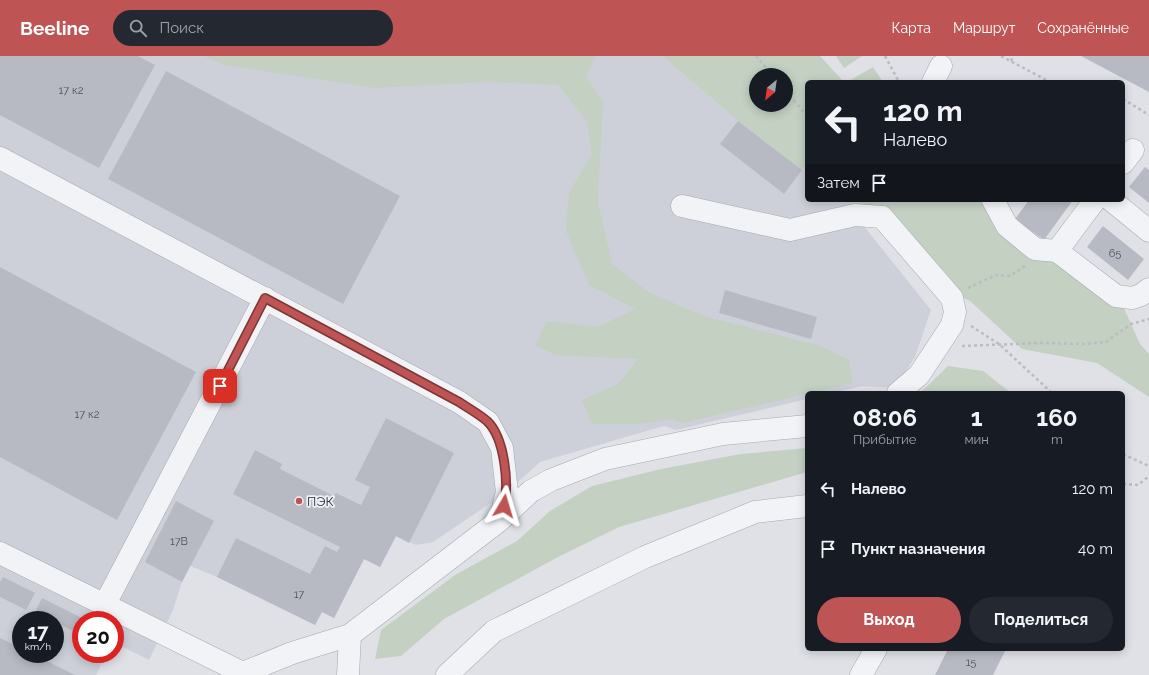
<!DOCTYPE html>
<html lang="ru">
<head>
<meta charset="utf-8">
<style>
  :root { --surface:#171b24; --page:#242831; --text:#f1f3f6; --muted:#9ea1a6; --accent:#be5453 }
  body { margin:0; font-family:Raleway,sans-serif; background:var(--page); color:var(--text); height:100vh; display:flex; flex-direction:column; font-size:15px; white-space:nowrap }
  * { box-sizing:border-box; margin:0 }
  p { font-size:13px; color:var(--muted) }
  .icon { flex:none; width:22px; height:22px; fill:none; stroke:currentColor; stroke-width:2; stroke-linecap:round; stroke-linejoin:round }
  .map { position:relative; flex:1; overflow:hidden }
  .details { position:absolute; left:805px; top:335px; width:320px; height:260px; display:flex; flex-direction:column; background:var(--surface); border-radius:6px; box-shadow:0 2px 10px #0003 }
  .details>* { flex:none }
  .top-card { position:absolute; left:805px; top:24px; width:320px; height:122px; border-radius:6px; box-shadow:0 2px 10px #0003; background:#171b24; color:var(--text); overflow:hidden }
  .needle { width:26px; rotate:209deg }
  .fabs { position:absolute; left:749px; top:12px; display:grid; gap:8px }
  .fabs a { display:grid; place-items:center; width:44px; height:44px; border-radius:50%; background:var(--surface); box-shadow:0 2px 10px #0003; font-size:20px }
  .speed { position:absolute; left:12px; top:555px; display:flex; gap:8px; font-size:20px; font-weight:700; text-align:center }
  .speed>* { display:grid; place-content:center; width:52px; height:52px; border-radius:50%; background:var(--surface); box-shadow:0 2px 10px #0003; line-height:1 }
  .speed small { font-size:10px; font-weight:400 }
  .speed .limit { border:6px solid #d22; background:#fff; color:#111 }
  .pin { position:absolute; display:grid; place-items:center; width:34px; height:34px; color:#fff; margin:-17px; border-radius:8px; box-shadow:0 2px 6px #0006 }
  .me { position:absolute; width:44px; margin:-22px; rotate:7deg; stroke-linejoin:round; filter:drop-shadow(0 0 3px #0008) }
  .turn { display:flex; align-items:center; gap:14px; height:84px; padding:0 12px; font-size:18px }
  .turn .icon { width:52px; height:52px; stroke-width:2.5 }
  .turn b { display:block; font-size:28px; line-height:34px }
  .then { display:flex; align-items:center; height:38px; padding:0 12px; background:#0003; gap:8px; font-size:15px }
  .eta { display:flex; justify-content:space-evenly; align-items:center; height:68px; text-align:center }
  .eta b { font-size:24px; font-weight:700; line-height:28px }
  .button { display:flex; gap:8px; margin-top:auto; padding:8px 12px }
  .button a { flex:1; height:46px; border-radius:24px; background:var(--accent); color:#fff; font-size:16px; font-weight:700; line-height:46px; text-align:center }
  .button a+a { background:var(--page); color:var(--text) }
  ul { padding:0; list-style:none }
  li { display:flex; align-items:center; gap:12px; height:60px; padding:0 12px }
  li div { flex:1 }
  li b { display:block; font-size:15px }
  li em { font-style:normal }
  header { display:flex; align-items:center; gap:24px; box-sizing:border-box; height:56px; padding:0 20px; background:var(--accent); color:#fff }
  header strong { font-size:19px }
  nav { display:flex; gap:22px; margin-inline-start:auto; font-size:14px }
  .search { width:280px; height:36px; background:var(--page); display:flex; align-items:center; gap:10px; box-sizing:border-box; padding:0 14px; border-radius:22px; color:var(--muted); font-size:15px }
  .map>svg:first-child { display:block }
  .built { fill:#ced0d9; fill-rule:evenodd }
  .green { fill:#c3d0c2; fill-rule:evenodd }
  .building { fill:#b8bac3 }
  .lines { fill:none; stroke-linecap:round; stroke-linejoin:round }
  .minor-casing { stroke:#a6a8b1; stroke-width:23 }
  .path { stroke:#babcc2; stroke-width:2.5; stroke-dasharray:3 3; stroke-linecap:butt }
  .minor { stroke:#f2f3f6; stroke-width:22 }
  .route-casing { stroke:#7c3736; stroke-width:10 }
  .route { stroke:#be5453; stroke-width:7 }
  .poi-dot { fill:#be5453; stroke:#eff1f5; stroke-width:1.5 }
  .labels { text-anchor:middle; stroke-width:3.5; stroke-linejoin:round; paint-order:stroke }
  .number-label { font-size:11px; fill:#4e515e }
  .poi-label { font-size:13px; fill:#2a2e3d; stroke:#eff1f5; text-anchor:start }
</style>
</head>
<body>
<header>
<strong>Beeline</strong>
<div class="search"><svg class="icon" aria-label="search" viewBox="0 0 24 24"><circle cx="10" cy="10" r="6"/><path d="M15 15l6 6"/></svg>Поиск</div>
<nav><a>Карта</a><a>Маршрут</a><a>Сохранённые</a></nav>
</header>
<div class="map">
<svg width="1149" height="619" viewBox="0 0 1149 619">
  <rect width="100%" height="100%" fill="#e0e1e7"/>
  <!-- built -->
  <path class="built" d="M0,0h662l76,65 64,49 5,-6v36h49l7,8 -8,7 76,95 -16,47 -20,31 -33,-2 -30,7h-25v6l-131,31 -12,-4 -124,36 -33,30 -74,50 -17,3 -20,-9 -16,31 -16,-8 -30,59 -12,-6 -7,13 -98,-48 -27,-11 -8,16 -9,28 -24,50 -34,-17v-23h-34v34h25l-10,21h-96zM21,564h34v34h-34z"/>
  <!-- green -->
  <path class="green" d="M204,0h391l-9,21 17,24 -5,101 14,62 38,29 54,23 117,30 28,14 4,23 -171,40 -11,-4 -31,5h-48l-10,-24 36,-16 20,-25 -83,-4 -20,-10 12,-24 51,6 37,-18 -46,-24 -23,-54 3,-39 23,-37 -5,-34 -29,-36 -70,-3 -113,6 -150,-23z
    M662,0h158l24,26h-37v82l-5,6 -64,-49zM756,19h30v30h-30z
    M836,0h26l-18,12z
    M873,11l10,15h-36z
    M856,144h130l68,56 69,50 17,38 9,10v43l-52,-34 -75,-14 -52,-48 -44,-21z
    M948,310l35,5 28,22h-91z
    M807,392v24l-188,55 -61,30 -114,62 -43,37 -26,3 6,-29 74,-55 62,-34 33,-30 42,-25 69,-17 80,-15z"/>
  <!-- building -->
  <path class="building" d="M0,0h138l17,9 -56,103 -99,-53z
    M1081,0h68v36z
    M166,15l234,125 -57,108 -235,-125z
    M738,65l64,49 -18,24 -64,-50z
    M1145,111l4,3v33l-20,-16z
    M1029,144h44l-29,40 -29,-21z
    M1103,170l41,33 -16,21 -41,-33z
    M0,211l196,105 -79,148 -117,-63z
    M725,234l92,27 -6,22 -92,-26z
    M386,362l68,35 -45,90 -13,-7 -16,31 -16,-8 -30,59 -12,-6 -7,13 -98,-48 19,-39 74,36 15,-28 12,6 3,-5 -107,-53 22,-44 27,14 -2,5 54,27 2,-3 25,12 9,-18 -15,-7z
    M176,445l38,20 -32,61 -37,-20z
    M3,521l32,16 -9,17 -26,-13v-15z
    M42,542l44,22h-5v15l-26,-13v-2l-20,-8z
    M0,582l21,10v6h12l42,21h-75z
    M948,593h58l-13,26h-58z"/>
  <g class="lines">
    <defs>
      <path id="minor" d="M933,26l8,-16
        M0,102l459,244 29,20 14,26 5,44 -7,28
        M1123,107l10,-13
        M993,144l14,26 28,23 22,2 59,45 16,2 9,-3 8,-6
        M1111,144l38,31
        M682,150l108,24 65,-15 27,2 70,81 3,14 -3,13 -33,50 -21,18
        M1057,195l38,-51
        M0,497l247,122
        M105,548l160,-306
        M243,617l49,-20 58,-18 150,-115 31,-29 20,-11 54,-21 118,-25 84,-8
        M348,619l2,-40
        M447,619l47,-44 151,-74 110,-45 52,-6
        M861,619l15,-26"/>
    </defs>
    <!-- minor casing -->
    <use href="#minor" class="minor-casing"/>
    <!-- path -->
    <path class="path" d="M756,0l16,19
      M885,0l14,26
      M1001,0l49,26
      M1011,5l2,-5
      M786,35l21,25
      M1123,43l26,16
      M968,232l28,-13 14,1 15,-10
      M971,270l28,18 53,49
      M962,290l78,-3 45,1 21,-2 25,-18 18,-5
      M1123,398l26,12
      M1123,428l15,1 11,-9"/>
    <!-- minor -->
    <use href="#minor" class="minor"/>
  </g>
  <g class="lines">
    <defs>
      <path id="route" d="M220,330l45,-88 194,104c9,6 20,12 28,19 18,17 22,63 17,85"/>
    </defs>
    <!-- route casing -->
    <use href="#route" class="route-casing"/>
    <!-- route -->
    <use href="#route" class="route"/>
  </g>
  <!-- markers -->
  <circle class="poi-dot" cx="299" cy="445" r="4"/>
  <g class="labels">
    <!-- number labels -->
    <g class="number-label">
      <text x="71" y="38">17 к2</text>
      <text x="1115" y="201">65</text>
      <text x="87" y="362">17 к2</text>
      <text x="179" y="489">17В</text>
      <text x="299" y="542">17</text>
      <text x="971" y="610">15</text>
    </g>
    <!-- poi labels -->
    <g class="poi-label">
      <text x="307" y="450">ПЭК</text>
    </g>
  </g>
</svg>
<div class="fabs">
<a><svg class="needle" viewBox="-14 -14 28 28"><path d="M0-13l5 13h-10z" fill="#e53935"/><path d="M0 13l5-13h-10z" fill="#9ea1a6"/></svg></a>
</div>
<div class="speed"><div>17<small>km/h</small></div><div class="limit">20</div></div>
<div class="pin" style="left:220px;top:330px;background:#d93025"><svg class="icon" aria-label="arrive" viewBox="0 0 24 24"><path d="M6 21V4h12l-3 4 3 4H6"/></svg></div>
<svg class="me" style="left:504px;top:450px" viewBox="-20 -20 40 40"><path d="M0-17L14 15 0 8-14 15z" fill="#be5453" stroke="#fff" stroke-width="4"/></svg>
<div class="top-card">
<div class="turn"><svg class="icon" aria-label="left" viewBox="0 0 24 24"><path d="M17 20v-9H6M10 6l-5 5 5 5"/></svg><div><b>120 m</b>Налево</div></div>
<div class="then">Затем<svg class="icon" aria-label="arrive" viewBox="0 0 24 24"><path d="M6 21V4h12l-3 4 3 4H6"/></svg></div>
</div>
<section class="details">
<div class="eta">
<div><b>08:06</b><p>Прибытие</p></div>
<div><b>1</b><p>мин</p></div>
<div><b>160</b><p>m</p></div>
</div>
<ul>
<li><svg class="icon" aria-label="left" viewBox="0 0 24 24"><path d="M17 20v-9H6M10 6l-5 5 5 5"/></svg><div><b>Налево</b></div><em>120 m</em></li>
<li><svg class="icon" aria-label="arrive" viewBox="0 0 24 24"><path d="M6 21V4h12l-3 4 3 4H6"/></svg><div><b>Пункт назначения</b></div><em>40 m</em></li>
</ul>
<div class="button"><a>Выход</a><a>Поделиться</a></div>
</section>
</div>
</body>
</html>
